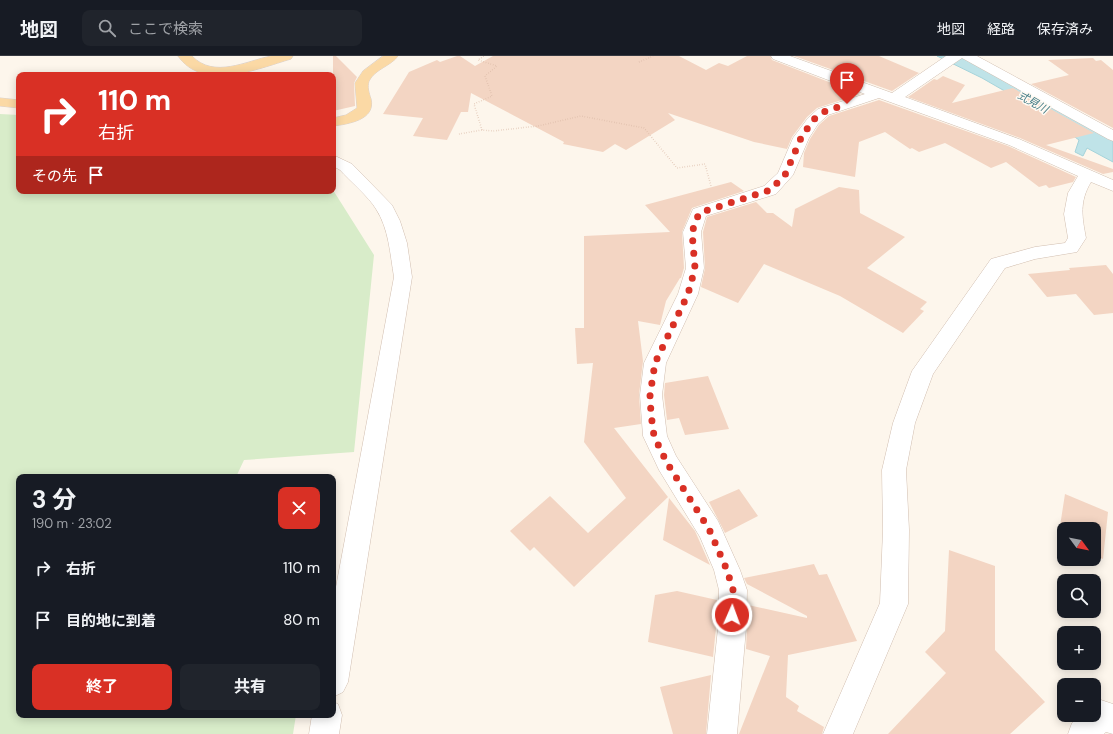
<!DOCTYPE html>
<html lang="ja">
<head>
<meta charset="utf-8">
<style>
  :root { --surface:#171b24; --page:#20242c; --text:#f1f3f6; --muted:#9ea1a6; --line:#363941; --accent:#d93025 }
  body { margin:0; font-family:"DM Sans","Noto Sans JP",sans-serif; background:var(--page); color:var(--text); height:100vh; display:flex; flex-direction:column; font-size:15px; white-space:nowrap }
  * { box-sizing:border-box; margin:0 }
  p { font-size:13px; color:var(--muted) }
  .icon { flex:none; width:22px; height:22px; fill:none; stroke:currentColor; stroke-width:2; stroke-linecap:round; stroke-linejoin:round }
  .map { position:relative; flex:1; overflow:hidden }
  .drawer { position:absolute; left:16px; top:418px; width:320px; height:244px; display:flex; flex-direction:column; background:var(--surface); border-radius:8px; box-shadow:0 2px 10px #0003 }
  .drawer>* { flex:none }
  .hud { position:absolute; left:16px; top:16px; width:320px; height:122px; border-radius:8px; box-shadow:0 2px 10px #0003; background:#d93025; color:#fff; overflow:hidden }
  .needle { width:26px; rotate:122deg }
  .fabs { position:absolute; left:1057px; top:466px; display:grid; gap:8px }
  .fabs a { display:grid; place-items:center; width:44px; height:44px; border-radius:8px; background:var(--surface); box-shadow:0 2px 10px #0003; font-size:20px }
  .pin { position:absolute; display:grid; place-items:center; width:34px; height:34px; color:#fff; margin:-41px -17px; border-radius:50% 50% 50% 0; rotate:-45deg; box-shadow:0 0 4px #0007 }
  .pin .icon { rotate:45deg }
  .me { position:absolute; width:44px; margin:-22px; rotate:2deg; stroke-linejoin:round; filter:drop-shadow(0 0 3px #0008) }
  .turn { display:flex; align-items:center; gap:14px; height:84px; padding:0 16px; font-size:18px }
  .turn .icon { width:52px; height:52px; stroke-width:2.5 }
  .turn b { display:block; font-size:28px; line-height:34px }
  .then { display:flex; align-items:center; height:38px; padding:0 16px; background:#0003; gap:8px; font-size:15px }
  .round { display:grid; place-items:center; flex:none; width:42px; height:42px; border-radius:8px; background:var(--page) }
  .head { display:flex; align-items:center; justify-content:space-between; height:68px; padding:0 16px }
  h1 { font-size:24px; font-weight:700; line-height:30px }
  .button { display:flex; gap:8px; margin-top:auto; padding:8px 16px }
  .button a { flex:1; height:46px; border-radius:8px; background:var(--accent); color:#fff; font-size:16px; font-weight:700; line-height:46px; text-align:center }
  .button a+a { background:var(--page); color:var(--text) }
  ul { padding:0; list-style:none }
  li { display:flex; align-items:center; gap:12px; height:52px; padding:0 16px }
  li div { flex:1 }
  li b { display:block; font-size:15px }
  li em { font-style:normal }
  header { display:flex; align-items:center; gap:24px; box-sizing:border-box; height:56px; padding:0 20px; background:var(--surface); border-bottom:1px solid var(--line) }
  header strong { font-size:19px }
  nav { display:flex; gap:22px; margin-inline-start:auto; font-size:14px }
  .search { width:280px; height:36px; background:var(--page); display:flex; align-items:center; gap:10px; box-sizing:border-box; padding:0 14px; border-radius:8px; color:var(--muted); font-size:15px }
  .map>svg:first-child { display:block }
  .green { fill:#d8ecc9 }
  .water { fill:#bfe3e8; stroke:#a5d3da }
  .building { fill:#f3d5c3 }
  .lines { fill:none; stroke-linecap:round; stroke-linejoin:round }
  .minor-casing { stroke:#d1beb0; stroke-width:1 }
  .major-casing { stroke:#dad1cd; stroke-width:1 }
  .path { stroke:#d9b8a5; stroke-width:1.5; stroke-dasharray:0.5 2; stroke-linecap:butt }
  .minor { fill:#fff; fill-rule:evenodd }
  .major { fill:#fbd9a5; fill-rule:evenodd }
  .route { stroke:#d93025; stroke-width:7; stroke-dasharray:0 12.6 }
  .labels { text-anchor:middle; stroke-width:3; stroke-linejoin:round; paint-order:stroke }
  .far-water-label { font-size:11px; font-style:italic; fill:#437c86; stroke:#fffaf3 }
</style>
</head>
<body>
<header>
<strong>地図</strong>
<div class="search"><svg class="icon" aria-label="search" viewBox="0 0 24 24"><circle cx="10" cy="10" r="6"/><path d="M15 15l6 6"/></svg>ここで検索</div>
<nav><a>地図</a><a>経路</a><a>保存済み</a></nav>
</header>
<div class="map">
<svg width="1113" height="678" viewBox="0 0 1113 678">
  <rect width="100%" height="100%" fill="#fdf6ec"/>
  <!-- green -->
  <path class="green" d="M0,58l19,1v76h314v-1l41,65 -20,197 -110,8 -8,17h-217v238h277l-3,19h-293z"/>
  <!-- water -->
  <path class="water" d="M937,0h25l151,84v22l-26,-14 -4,8 -8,-4 4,-12 -43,-31 -54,-31z"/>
  <!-- building -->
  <path class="building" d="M333,0h3l21,21 -3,6 1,23 -22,5z
    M457,0h3l15,10 18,-10h186l27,14 13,-7 9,3 19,-10h23l2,4 88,34 -43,14 -10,9 -15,20 -5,12 -33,-7 -86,-29 7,7 -49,30 -11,-6 -12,8 -40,-8 1,-2 -93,-49 -3,19h-7l-14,28 -34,-4 10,-18 -40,-4 26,-42 28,-12 3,2z
    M794,0h85l40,17 -27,18z
    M1093,2l3,3 5,-1 12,10v58l-82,-44 38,-9 -21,-15z
    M943,20l22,9 -13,18 61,-15 81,45 -48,12 67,24v3l-10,2 -83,-36 -112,-41 26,-18 3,1z
    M879,44l129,46 68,31 -3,5 -24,6 -3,-3 -7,2 -33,-25 -15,6 -46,-25 -26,9 -7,-4 -2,1 -25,-17 -26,10 -4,35 -52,-10 1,-14 6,-14 9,-14 10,-9z
    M731,126l13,9 -52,17 -10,24 2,36 -3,10h-1l-14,23 -6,24 -22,-4 5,40 -4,34 2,29 -27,4 54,69 -94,90 -40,-40 -4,4 -20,-20 40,-35 38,37 38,-35 -42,-56 9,-79 -16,1 -2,-36h9v-92l86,-4 -25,-27z
    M839,131l20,3 1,23 45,24 -38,31 60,34 -7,7 4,2 -21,22 -63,-37 -76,-32 -26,39 -37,-16 4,-19 -2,-36 4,-15 49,-15 11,11h6l19,14 3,-18z
    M1106,209l7,9v39l-19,2 -18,-21 -29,3 -19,-23 42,-4 -1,-2z
    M708,320l21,53 -44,6 -6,-17 -12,2 -3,-25 1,-12z
    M739,433l19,27 -33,17 -16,-31z
    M1065,438l43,18 -5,47 -9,-4v-26h-30v13l-6,-3z
    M669,442l26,33 15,34 -47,-25z
    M949,494l46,16v84l50,52 -35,32h-122l58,-61 -21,-21 20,-21z
    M814,508l5,11 8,-1 30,67 -69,14 -2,42 13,9 -2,5 27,16 -2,7h-83l31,-78 -24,-7 2,-44 59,13v-2l-60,-32 -3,-6z
    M677,535l40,9 -1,28 -3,29 -65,-15 7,-47z
    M711,619l-5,59h-33l-13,-47z"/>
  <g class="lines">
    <defs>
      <path id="minor" d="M771,0h19l102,37 54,-37h31l136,74v11l-5,-2 -146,-81 -57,39 114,42 94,41v11l-22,-9c-12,20 -9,35 -5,56l-9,14 -42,7 -30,9 -72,106 -18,49 -9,47 3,60 -1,74 -55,130h-30l57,-131 3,-73 -1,-60 11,-47 19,-52 79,-112 44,-12 30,-4 3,-5 -4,-24 4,-21 10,-17 -69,-31 -130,-47 -51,17 -10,9 -9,14 -16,37 -17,19 -70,22 -5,16 3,36 -6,26 -32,69 -4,32 5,41 9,20 42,65 22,49 7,20 -1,38 -9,106h-30l11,-106 1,-38 -5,-20 -14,-33 -41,-67 -16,-34 -3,-41 4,-32 34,-69 8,-26 -3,-36 10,-23 71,-23 14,-13 15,-35 15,-20 10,-9 47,-15 -92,-35z
        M333,99l19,9 40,41 8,16 7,22 5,34 -64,405 -5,10 -10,5v-94l61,-326c-4,-23 -5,-48 -18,-68 -7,-12 -26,-28 -36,-39l-7,-4z
        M1101,644l12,4v30l-7,-2 -2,2h-36l4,-11 8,-8h14v-12z
        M333,646l5,2 4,11 -3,19h-30l3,-19h21z"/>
      <path id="major" d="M178,0h14c22,23 54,5 79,0 7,0 15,0 22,0l-2,3c-34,10 -88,33 -113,-3z
        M383,0h15c-7,10 -23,13 -29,25 -2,6 0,12 2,18 5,21 -23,25 -38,27v-8l13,-3 11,-7 -2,-25 8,-12z
        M0,42l19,2v8l-19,-2z"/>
    </defs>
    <!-- minor casing -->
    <use href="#minor" class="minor-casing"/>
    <!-- major casing -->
    <use href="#major" class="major-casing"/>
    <!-- path -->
    <path class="path" d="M639,6l14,-6
      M482,74l-8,-26 18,-8 -7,-20 12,-10 -19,-6 6,-4
      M459,78l23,-4 11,1 45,-5 43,-10 63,12 33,40 28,-4 6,22"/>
    <!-- minor -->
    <use href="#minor" class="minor"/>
    <!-- major -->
    <use href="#major" class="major"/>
  </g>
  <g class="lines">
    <!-- route -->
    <path class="route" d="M732,559l1,-25 -6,-20 -18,-41 -42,-66 -13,-27 -3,-22 -1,-19 5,-32 33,-69 7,-26 -3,-36 7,-19 71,-23 15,-15 16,-37 12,-18 10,-8 24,-8"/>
  </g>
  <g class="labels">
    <!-- far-water labels -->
    <g class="far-water-label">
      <text transform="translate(1033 46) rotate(29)" y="4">式見川</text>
    </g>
  </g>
</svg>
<div class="fabs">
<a><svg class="needle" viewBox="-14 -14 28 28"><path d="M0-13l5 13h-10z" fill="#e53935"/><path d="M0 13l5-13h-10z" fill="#9ea1a6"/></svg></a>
<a><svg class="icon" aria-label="search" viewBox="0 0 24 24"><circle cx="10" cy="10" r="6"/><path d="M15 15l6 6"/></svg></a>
<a>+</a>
<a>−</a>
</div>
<div class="pin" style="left:847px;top:48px;background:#d93025"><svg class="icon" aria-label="arrive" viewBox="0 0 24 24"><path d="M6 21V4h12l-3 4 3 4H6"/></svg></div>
<svg class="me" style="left:732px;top:559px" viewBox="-20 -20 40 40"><circle r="17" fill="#d93025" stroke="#fff" stroke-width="3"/><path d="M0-11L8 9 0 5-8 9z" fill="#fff"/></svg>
<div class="hud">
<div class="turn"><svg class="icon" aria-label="right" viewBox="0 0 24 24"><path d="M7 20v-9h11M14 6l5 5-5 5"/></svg><div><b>110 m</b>右折</div></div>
<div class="then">その先<svg class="icon" aria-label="arrive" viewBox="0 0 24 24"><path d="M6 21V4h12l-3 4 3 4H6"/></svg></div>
</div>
<section class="drawer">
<div class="head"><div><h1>3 分</h1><p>190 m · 23:02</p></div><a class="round" style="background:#d93025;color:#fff"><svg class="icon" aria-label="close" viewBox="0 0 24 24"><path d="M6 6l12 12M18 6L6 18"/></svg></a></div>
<ul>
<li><svg class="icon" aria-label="right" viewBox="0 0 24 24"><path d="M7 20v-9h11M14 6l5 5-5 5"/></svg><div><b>右折</b></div><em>110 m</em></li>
<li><svg class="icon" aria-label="arrive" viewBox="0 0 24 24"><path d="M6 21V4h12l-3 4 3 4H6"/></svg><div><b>目的地に到着</b></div><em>80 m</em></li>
</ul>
<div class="button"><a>終了</a><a>共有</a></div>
</section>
</div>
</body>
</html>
